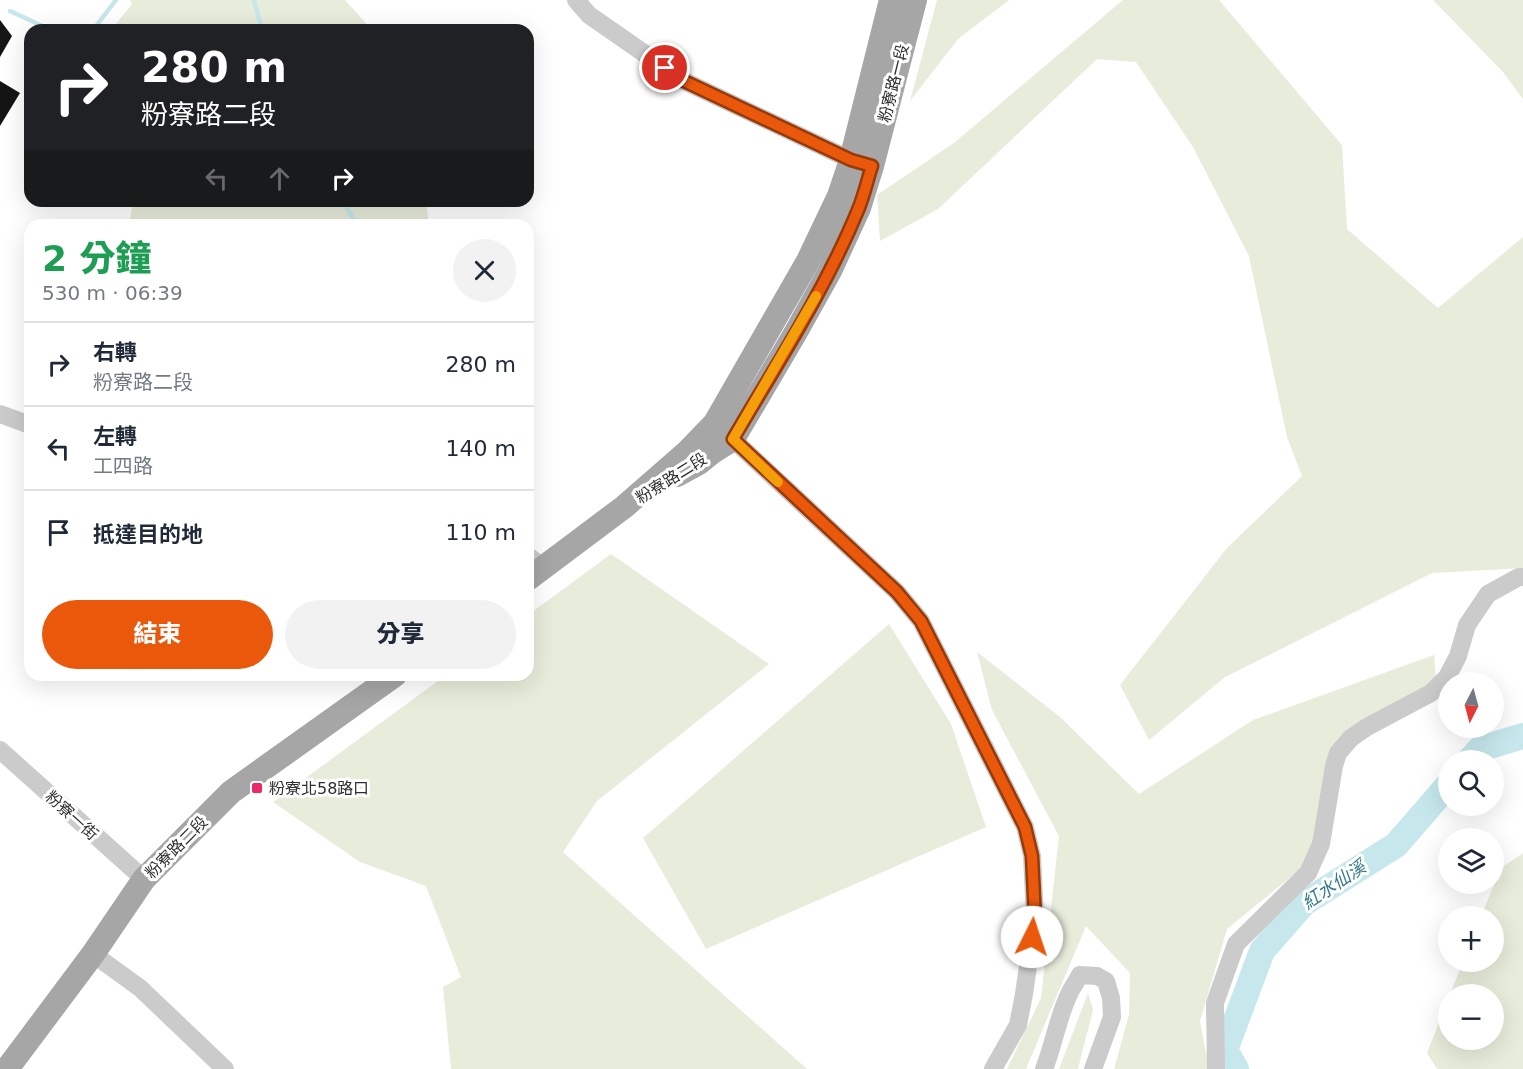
<!DOCTYPE html>
<html lang="zh-TW">
<head>
<meta charset="utf-8">
<style>
  :root { --surface:#fff; --page:#f2f2f3; --text:#1f2937; --muted:#747a83; --line:#e0e1e3; --accent:#ea580c }
  body { margin:0; font-family:"DejaVu Sans","Noto Sans TC",sans-serif; background:var(--page); color:var(--text); height:100vh; display:flex; flex-direction:column; font-size:22px; white-space:nowrap }
  * { box-sizing:border-box; margin:0 }
  p { font-size:20px; color:var(--muted) }
  .icon { flex:none; width:33px; height:33px; fill:none; stroke:currentColor; stroke-width:2; stroke-linecap:round; stroke-linejoin:round }
  .map { position:relative; flex:1; overflow:hidden }
  .panel { position:absolute; left:24px; top:219px; width:510px; height:462px; display:flex; flex-direction:column; background:var(--surface); border-radius:18px; box-shadow:0 6px 24px #0002 }
  .panel>* { flex:none }
  .guide { position:absolute; left:24px; top:24px; width:510px; height:183px; border-radius:18px; box-shadow:0 6px 24px #0002; background:#202124; color:#fff; overflow:hidden }
  .needle { width:39px; rotate:186deg }
  .buttons { position:absolute; left:1438px; top:672px; display:grid; gap:12px }
  .buttons a { display:grid; place-items:center; width:66px; height:66px; border-radius:50%; background:var(--surface); box-shadow:0 6px 24px #0002; font-size:30px }
  .pin { position:absolute; display:grid; place-items:center; width:51px; height:51px; color:#fff; margin:-26px; border:3px solid #fff; border-radius:50%; box-shadow:0 2px 6px #0007 }
  .me { position:absolute; width:66px; margin:-33px; rotate:4deg; stroke-linejoin:round; filter:drop-shadow(0 0 4px #0008) }
  .turn { display:flex; align-items:center; gap:21px; height:126px; padding:0 18px; font-size:27px }
  .turn .icon { width:78px; height:78px; stroke-width:2.5 }
  .turn b { display:block; font-size:42px; line-height:51px }
  .lanes { display:flex; align-items:center; height:57px; padding:0 18px; background:#0003; justify-content:center; gap:30px; direction:ltr }
  .lanes .off { opacity:.35 }
  .round { display:grid; place-items:center; flex:none; width:63px; height:63px; border-radius:32px; background:var(--page) }
  .overview { display:flex; align-items:center; justify-content:space-between; height:102px; padding:0 18px }
  h1 { font-size:36px; font-weight:800; line-height:45px; color:#1e9e55 }
  .action { display:flex; gap:12px; margin-top:auto; padding:12px 18px }
  .action a { flex:1; height:69px; border-radius:36px; background:var(--accent); color:#fff; font-size:24px; font-weight:800; line-height:69px; text-align:center }
  .action a+a { background:var(--page); color:var(--text) }
  ul { padding:0; list-style:none }
  li { display:flex; align-items:center; gap:18px; height:84px; padding:0 18px; border-top:2px solid var(--line) }
  li div { flex:1 }
  li b { display:block; font-size:22px }
  li em { font-style:normal }
  .map>svg:first-child { display:block }
  .green { fill:#e8ecda }
  .lines { fill:none; stroke-linecap:round; stroke-linejoin:round }
  .stream { stroke:#c6e8ed; stroke-width:4.5 }
  .river { stroke:#c6e8ed; stroke-width:26 }
  .building { fill:#151515 }
  .minor { stroke:#cbcbcb; stroke-width:18 }
  .major { stroke:#a6a6a6; stroke-width:24 }
  .route-casing { stroke:#983908; stroke-width:15 }
  .route { stroke:#ea580c; stroke-width:10 }
  .slow { stroke:#f59e0b; stroke-width:10 }
  .poi-dot { fill:#ec286a; stroke:#fff; stroke-width:2 }
  .labels { text-anchor:middle; stroke-width:6; stroke-linejoin:round; paint-order:stroke }
  .street-label { font-size:16px; fill:#2e2e2e; stroke:#fff }
  .poi-label { font-size:16px; fill:#2e2e2e; stroke:#fff; text-anchor:start }
  .water-label { font-size:18px; font-style:italic; fill:#347b86; stroke:#fff }
</style>
</head>
<body>
<div class="map">
<svg width="1523" height="1069" viewBox="0 0 1523 1069">
  <rect width="100%" height="100%" fill="#fff"/>
  <!-- green -->
  <path class="green" d="M130,0h215l27,30h-261l21,-26z
    M937,0h72l-51,39 -48,62z
    M1123,0h96l123,145 5,84 91,79 85,-71v331l-91,5 -207,104 -76,63 -29,-55 107,-137 75,-72 -15,-39 -38,-181 -56,-109 -57,-85 -39,-3 -159,150 -58,32 -3,-46 77,-52z
    M1433,0h90v99l-20,-27z
    M126,201h300l3,24h-300l3,-18z
    M611,554l158,110 -172,137 -34,51 244,217h-356l-8,-82 18,-10 -35,-91 -66,-24 -87,-60 173,-127h82v-60z
    M889,624l62,100 35,103 -280,122 -63,-111z
    M977,652l83,65 79,77 114,-74 181,-65 3,35 -92,45 -30,122 -88,72 -27,92 9,48h-95l15,-54 1,-42 -44,-47 -60,143h-19l34,-71 18,-162 -67,-126z
    M1523,853v216h-86l-10,-16 22,-56v43h45v-46h-44l13,-32h31v-46h-13l20,-48z
    M1088,993l5,17 -15,59h-19z"/>
  <g class="lines">
    <!-- stream -->
    <path class="stream" d="M254,0l7,26 3,4
      M10,11l41,19
      M93,30l23,-30
      M343,201l14,24"/>
    <!-- river -->
    <path class="river" d="M1470,760l10,-11 43,-13
      M1236,1069l-11,-19 37,-99 42,-48 92,-58 53,-61"/>
  </g>
  <!-- building -->
  <path class="building" d="M0,20l12,16 -12,21z
    M0,81l20,12 -20,33z"/>
  <g class="lines">
    <!-- minor -->
    <path class="minor" d="M576,0l13,15 95,66 167,79 10,3
      M0,414l30,11
      M725,432l172,160 24,29 104,206 7,29 3,62 -11,76 -6,31 -25,44
      M528,556l15,11
      M0,750l144,129
      M93,954l47,34 85,81
      M1044,1069c10,-25 14,-53 26,-77 3,-6 7,-11 10,-17l17,1 9,5 5,17 1,19 -19,52
      M1216,1069l-1,-66 21,-59 72,-71 13,-29 13,-78 4,-13 13,-15 16,-11 64,-34 16,-16 11,-21 9,-31 21,-31 31,-17h4"/>
    <!-- major -->
    <path class="major" d="M677,475l22,-12 15,-12 19,-12 63,-107 34,-61 29,-63 13,-42 43,-166
      M528,579l96,-72 63,-55 28,-29 93,-162 31,-65 12,-36 40,-160
      M7,1069l86,-115 51,-75 87,-87 164,-117"/>
  </g>
  <g class="lines">
    <defs>
      <path id="route" d="M665,68l19,13 167,79 21,6c-5,15 -8,30 -14,44 -33,80 -81,154 -125,229l164,153 24,29 104,206 7,29 3,62 -3,19"/>
    </defs>
    <!-- route casing -->
    <use href="#route" class="route-casing"/>
    <!-- route -->
    <use href="#route" class="route"/>
    <!-- slow -->
    <path class="slow" d="M778,482l-45,-43 83,-143"/>
  </g>
  <!-- markers -->
  <rect class="poi-dot" x="251" y="782" width="12" height="12" rx="3"/>
  <g class="labels">
    <!-- street labels -->
    <g class="street-label">
      <text transform="translate(893 83) rotate(-76)" y="6">粉寮路一段</text>
      <text transform="translate(671 478) rotate(-32)" y="6">粉寮路二段</text>
      <text transform="translate(72 815) rotate(42)" y="6">粉寮一街</text>
      <text transform="translate(176 847) rotate(-45)" y="6">粉寮路二段</text>
    </g>
    <!-- poi labels -->
    <g class="poi-label">
      <text x="269" y="794">粉寮北58路口</text>
    </g>
    <!-- water labels -->
    <g class="water-label">
      <text transform="translate(1334 885) rotate(-34)" y="6">紅水仙溪</text>
    </g>
  </g>
</svg>
<div class="buttons">
<a><svg class="needle" viewBox="-14 -14 28 28"><path d="M0-13l5 13h-10z" fill="#e53935"/><path d="M0 13l5-13h-10z" fill="#747a83"/></svg></a>
<a><svg class="icon" aria-label="search" viewBox="0 0 24 24"><circle cx="10" cy="10" r="6"/><path d="M15 15l6 6"/></svg></a>
<a><svg class="icon" aria-label="layers" viewBox="0 0 24 24"><path d="M12 4l9 5-9 5-9-5zM3 14l9 5 9-5"/></svg></a>
<a>+</a>
<a>−</a>
</div>
<div class="pin" style="left:665px;top:68px;background:#d93025"><svg class="icon" aria-label="arrive" viewBox="0 0 24 24"><path d="M6 21V4h12l-3 4 3 4H6"/></svg></div>
<svg class="me" style="left:1032px;top:937px" viewBox="-20 -20 40 40"><circle r="19" fill="#fff"/><path d="M0-13L10 11 0 6-10 11z" fill="#ea580c"/></svg>
<div class="guide">
<div class="turn"><svg class="icon" aria-label="right" viewBox="0 0 24 24"><path d="M7 20v-9h11M14 6l5 5-5 5"/></svg><div><b>280 m</b>粉寮路二段</div></div>
<div class="lanes"><svg class="icon off" aria-label="left" viewBox="0 0 24 24"><path d="M17 20v-9H6M10 6l-5 5 5 5"/></svg><svg class="icon off" aria-label="ahead" viewBox="0 0 24 24"><path d="M12 20V5M6 11l6-6 6 6"/></svg><svg class="icon" aria-label="right" viewBox="0 0 24 24"><path d="M7 20v-9h11M14 6l5 5-5 5"/></svg></div>
</div>
<section class="panel">
<div class="overview"><div><h1>2 分鐘</h1><p>530 m · 06:39</p></div><a class="round"><svg class="icon" aria-label="close" viewBox="0 0 24 24"><path d="M6 6l12 12M18 6L6 18"/></svg></a></div>
<ul>
<li><svg class="icon" aria-label="right" viewBox="0 0 24 24"><path d="M7 20v-9h11M14 6l5 5-5 5"/></svg><div><b>右轉</b><p>粉寮路二段</p></div><em>280 m</em></li>
<li><svg class="icon" aria-label="left" viewBox="0 0 24 24"><path d="M17 20v-9H6M10 6l-5 5 5 5"/></svg><div><b>左轉</b><p>工四路</p></div><em>140 m</em></li>
<li><svg class="icon" aria-label="arrive" viewBox="0 0 24 24"><path d="M6 21V4h12l-3 4 3 4H6"/></svg><div><b>抵達目的地</b></div><em>110 m</em></li>
</ul>
<div class="action"><a>結束</a><a>分享</a></div>
</section>
</div>
</body>
</html>
